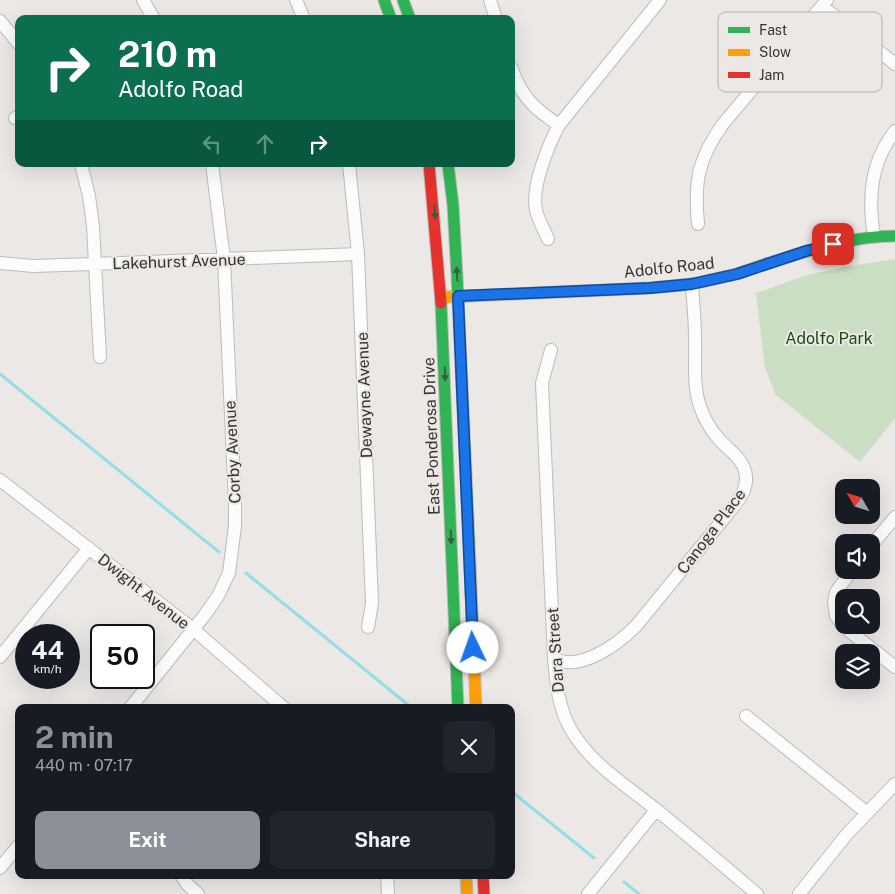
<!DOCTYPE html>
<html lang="en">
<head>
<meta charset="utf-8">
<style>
  :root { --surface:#171b24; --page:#20242c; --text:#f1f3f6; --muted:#9ea1a6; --accent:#8c9099 }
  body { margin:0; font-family:"Public Sans",sans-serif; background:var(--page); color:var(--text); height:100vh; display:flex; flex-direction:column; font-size:19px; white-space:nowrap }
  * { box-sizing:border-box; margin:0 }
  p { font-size:16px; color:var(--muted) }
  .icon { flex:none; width:28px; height:28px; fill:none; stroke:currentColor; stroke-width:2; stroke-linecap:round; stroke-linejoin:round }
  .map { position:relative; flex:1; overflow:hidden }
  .details { position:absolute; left:15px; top:704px; width:500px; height:175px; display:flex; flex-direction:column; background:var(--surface); border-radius:10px; box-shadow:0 5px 20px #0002 }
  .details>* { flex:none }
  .hud { position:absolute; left:15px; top:15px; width:500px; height:152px; border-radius:10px; box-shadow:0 5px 20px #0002; background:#0b6e4f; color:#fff; overflow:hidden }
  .needle { width:32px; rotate:309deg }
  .fabs { position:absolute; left:835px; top:479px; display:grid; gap:10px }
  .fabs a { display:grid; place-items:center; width:45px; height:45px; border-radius:10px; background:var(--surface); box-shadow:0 5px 20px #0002; font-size:25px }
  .speed { position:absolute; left:15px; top:624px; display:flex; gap:10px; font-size:25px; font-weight:700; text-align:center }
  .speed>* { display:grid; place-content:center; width:65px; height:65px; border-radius:50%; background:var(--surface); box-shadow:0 5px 20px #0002; line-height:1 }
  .speed small { font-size:12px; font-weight:400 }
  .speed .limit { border:2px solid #111; border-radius:8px; background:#fff; color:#111 }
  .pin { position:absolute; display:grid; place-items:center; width:42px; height:42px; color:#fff; margin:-21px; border-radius:10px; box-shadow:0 2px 8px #0006 }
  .me { position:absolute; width:55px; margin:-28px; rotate:357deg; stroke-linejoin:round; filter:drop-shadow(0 0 4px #0008) }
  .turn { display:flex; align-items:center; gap:18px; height:105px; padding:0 20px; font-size:22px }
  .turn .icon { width:65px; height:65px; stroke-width:2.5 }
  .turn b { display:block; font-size:35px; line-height:42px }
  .lanes { display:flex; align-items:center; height:48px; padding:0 20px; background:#0003; justify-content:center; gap:25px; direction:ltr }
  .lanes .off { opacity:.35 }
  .round { display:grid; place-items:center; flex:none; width:52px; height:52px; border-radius:10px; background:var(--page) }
  .summary { display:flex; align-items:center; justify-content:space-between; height:85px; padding:0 20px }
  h1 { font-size:30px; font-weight:700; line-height:38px; color:var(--accent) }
  .cta { display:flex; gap:10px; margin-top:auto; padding:10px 20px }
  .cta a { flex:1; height:58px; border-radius:10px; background:var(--accent); color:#fff; font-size:20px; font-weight:700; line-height:58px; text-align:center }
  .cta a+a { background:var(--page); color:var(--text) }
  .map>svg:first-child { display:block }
  .green { fill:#c9dec3 }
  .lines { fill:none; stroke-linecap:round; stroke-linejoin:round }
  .stream { stroke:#95dee9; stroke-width:3 }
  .street-casing { stroke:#bebbba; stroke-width:14 }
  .fast-casing { stroke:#bebbba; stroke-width:13 }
  .slow-casing { stroke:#bebbba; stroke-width:13 }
  .jam-casing { stroke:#bebbba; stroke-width:13 }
  .street { stroke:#fcfcfb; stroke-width:12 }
  .fast { stroke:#30b455; stroke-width:11 }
  .slow { stroke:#ff9f0a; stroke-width:11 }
  .jam { stroke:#e5322d; stroke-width:11 }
  .oneway { fill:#34613f }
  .route-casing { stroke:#114b97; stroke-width:12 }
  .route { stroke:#1a73e8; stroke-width:9 }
  .labels { text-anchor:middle; stroke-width:4; stroke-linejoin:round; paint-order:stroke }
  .street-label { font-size:16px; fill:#363433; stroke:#ece8e5 }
  .park-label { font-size:16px; fill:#184a0e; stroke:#ece8e5 }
  .key { fill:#ece8e5; stroke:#b5b2b0; stroke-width:1 }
  .key-label { font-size:14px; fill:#363433 }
</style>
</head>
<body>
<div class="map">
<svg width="895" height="894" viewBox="0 0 895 894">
  <rect width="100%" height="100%" fill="#ebe8e6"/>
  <!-- green -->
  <path class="green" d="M895,259v159l-35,44 -85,-68 -10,-27 -9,-74 51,-18 38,-8z"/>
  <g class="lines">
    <!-- stream -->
    <path class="stream" d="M0,374l219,178
      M246,573l166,135
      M511,791l83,67
      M624,882l15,12"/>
    <defs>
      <path id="street" d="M143,0l11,19
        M296,0l8,19
        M490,0l6,19
        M822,6l73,58
        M0,21l19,23
        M511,67c10,29 23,42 48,58
        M15,118l4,-2
        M81,164l8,32 4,30 7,131
        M349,164l9,90 14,349 -4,24
        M698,224c-4,-43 0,-65 25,-100l104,-124
        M874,236c-6,-38 -4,-73 21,-105
        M548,239c-4,-10 -10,-19 -12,-29 -5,-23 12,-64 23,-85l101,-125
        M0,263l33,3 61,-2 264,-10
        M551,350l-9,33 12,275c2,24 4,48 16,70 21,37 56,57 88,83 33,27 66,55 99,83
        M0,480l193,149 91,79
        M871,546l24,-29
        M852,570l-16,22 -2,10 2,14 8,11 51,40
        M0,657l89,-109
        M554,658c25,15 64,-14 82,-32l94,-115c8,-10 17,-20 16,-34 -1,-18 -17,-26 -28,-39 -7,-8 -13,-18 -17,-29 -9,-23 -5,-48 -6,-72 0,-18 -2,-35 -3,-53
        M130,708l74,-92 14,-20 11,-23 6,-47v-21l-11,-246 -12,-95
        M746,716l120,96
        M0,868l19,-23
        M181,875l6,9 11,10
        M387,875l1,19
        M588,894l68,-84
        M799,894l48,-60 48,-50"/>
      <path id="fast" d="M384,0l7,19
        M403,0l7,19
        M448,164l5,41 4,71 12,265
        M766,264c41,-13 85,-28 129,-28
        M441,303l17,405"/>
      <path id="slow" d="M446,297l204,-9 42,-4 45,-10 29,-10
        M469,541l7,167
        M466,875l1,19"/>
      <path id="jam" d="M429,164l12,139
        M483,875l1,19"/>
    </defs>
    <!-- street casing -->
    <use href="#street" class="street-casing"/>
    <!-- fast casing -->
    <use href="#fast" class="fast-casing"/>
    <!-- slow casing -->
    <use href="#slow" class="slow-casing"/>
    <!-- jam casing -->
    <use href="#jam" class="jam-casing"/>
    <!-- street -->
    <use href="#street" class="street"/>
    <!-- fast -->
    <use href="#fast" class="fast"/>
    <!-- slow -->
    <use href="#slow" class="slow"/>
    <!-- jam -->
    <use href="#jam" class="jam"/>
  </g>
  <!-- one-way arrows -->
  <defs><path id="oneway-solid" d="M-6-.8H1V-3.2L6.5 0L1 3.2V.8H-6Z" transform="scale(1.25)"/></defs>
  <g class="oneway">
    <use href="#oneway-solid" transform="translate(435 212) rotate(85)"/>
    <use href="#oneway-solid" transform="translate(457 274) rotate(-93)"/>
    <use href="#oneway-solid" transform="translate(445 374) rotate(88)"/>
    <use href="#oneway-solid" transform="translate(451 537) rotate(88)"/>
  </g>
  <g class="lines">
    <defs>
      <path id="route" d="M473,648l-15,-352 192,-8 42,-4 45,-10 69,-23 27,-7"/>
    </defs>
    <!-- route casing -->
    <use href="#route" class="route-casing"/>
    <!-- route -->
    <use href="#route" class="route"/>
  </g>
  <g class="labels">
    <!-- street labels -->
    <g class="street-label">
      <text transform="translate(179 261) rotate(-2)" y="6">Lakehurst Avenue</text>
      <text transform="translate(669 267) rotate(-6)" y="6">Adolfo Road</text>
      <text transform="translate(364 395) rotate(-92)" y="6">Dewayne Avenue</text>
      <text transform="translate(431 436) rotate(-92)" y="6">East Ponderosa Drive</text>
      <text transform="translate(232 452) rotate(-93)" y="6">Corby Avenue</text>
      <text transform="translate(711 531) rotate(-53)" y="6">Canoga Place</text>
      <text transform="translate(144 591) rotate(38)" y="6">Dwight Avenue</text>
      <text transform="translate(555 650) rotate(-94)" y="6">Dara Street</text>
    </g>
    <!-- park labels -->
    <g class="park-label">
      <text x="829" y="344">Adolfo Park</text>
    </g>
  </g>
  <!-- legend -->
  <rect x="718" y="12" width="164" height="80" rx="8" class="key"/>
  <rect x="728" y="27" width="22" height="6" fill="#30b455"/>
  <rect x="728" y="49" width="22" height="7" fill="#ff9f0a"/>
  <rect x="728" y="72" width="22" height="6" fill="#e5322d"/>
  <g class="key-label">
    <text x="759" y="35">Fast</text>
    <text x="759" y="57">Slow</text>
    <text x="759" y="80">Jam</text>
  </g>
</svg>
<div class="fabs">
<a><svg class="needle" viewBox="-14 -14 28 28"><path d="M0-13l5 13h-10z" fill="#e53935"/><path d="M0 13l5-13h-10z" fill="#9ea1a6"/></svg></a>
<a><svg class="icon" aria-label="sound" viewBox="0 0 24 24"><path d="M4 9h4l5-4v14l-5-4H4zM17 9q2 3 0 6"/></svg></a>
<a><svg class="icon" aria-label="search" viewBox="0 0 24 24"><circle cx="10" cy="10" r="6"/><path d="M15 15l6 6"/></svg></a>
<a><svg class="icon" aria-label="layers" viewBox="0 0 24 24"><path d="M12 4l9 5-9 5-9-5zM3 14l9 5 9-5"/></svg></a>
</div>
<div class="speed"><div>44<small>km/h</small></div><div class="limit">50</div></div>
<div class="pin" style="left:833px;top:244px;background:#d93025"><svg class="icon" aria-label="arrive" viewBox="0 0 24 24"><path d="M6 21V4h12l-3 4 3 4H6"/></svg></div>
<svg class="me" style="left:473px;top:648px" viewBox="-20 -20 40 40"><circle r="19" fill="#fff"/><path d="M0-13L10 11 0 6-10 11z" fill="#1a73e8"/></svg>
<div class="hud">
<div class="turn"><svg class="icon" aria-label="right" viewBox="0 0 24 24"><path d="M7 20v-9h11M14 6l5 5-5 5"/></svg><div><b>210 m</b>Adolfo Road</div></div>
<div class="lanes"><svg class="icon off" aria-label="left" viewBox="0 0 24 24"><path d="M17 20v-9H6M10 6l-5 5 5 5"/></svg><svg class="icon off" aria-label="ahead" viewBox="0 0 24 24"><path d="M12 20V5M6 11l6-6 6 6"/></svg><svg class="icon" aria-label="right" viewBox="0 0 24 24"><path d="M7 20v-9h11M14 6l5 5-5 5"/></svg></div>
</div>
<section class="details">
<div class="summary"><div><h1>2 min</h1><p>440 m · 07:17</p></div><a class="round"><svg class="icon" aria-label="close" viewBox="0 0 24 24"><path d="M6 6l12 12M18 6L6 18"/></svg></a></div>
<div class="cta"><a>Exit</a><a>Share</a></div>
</section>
</div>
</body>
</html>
